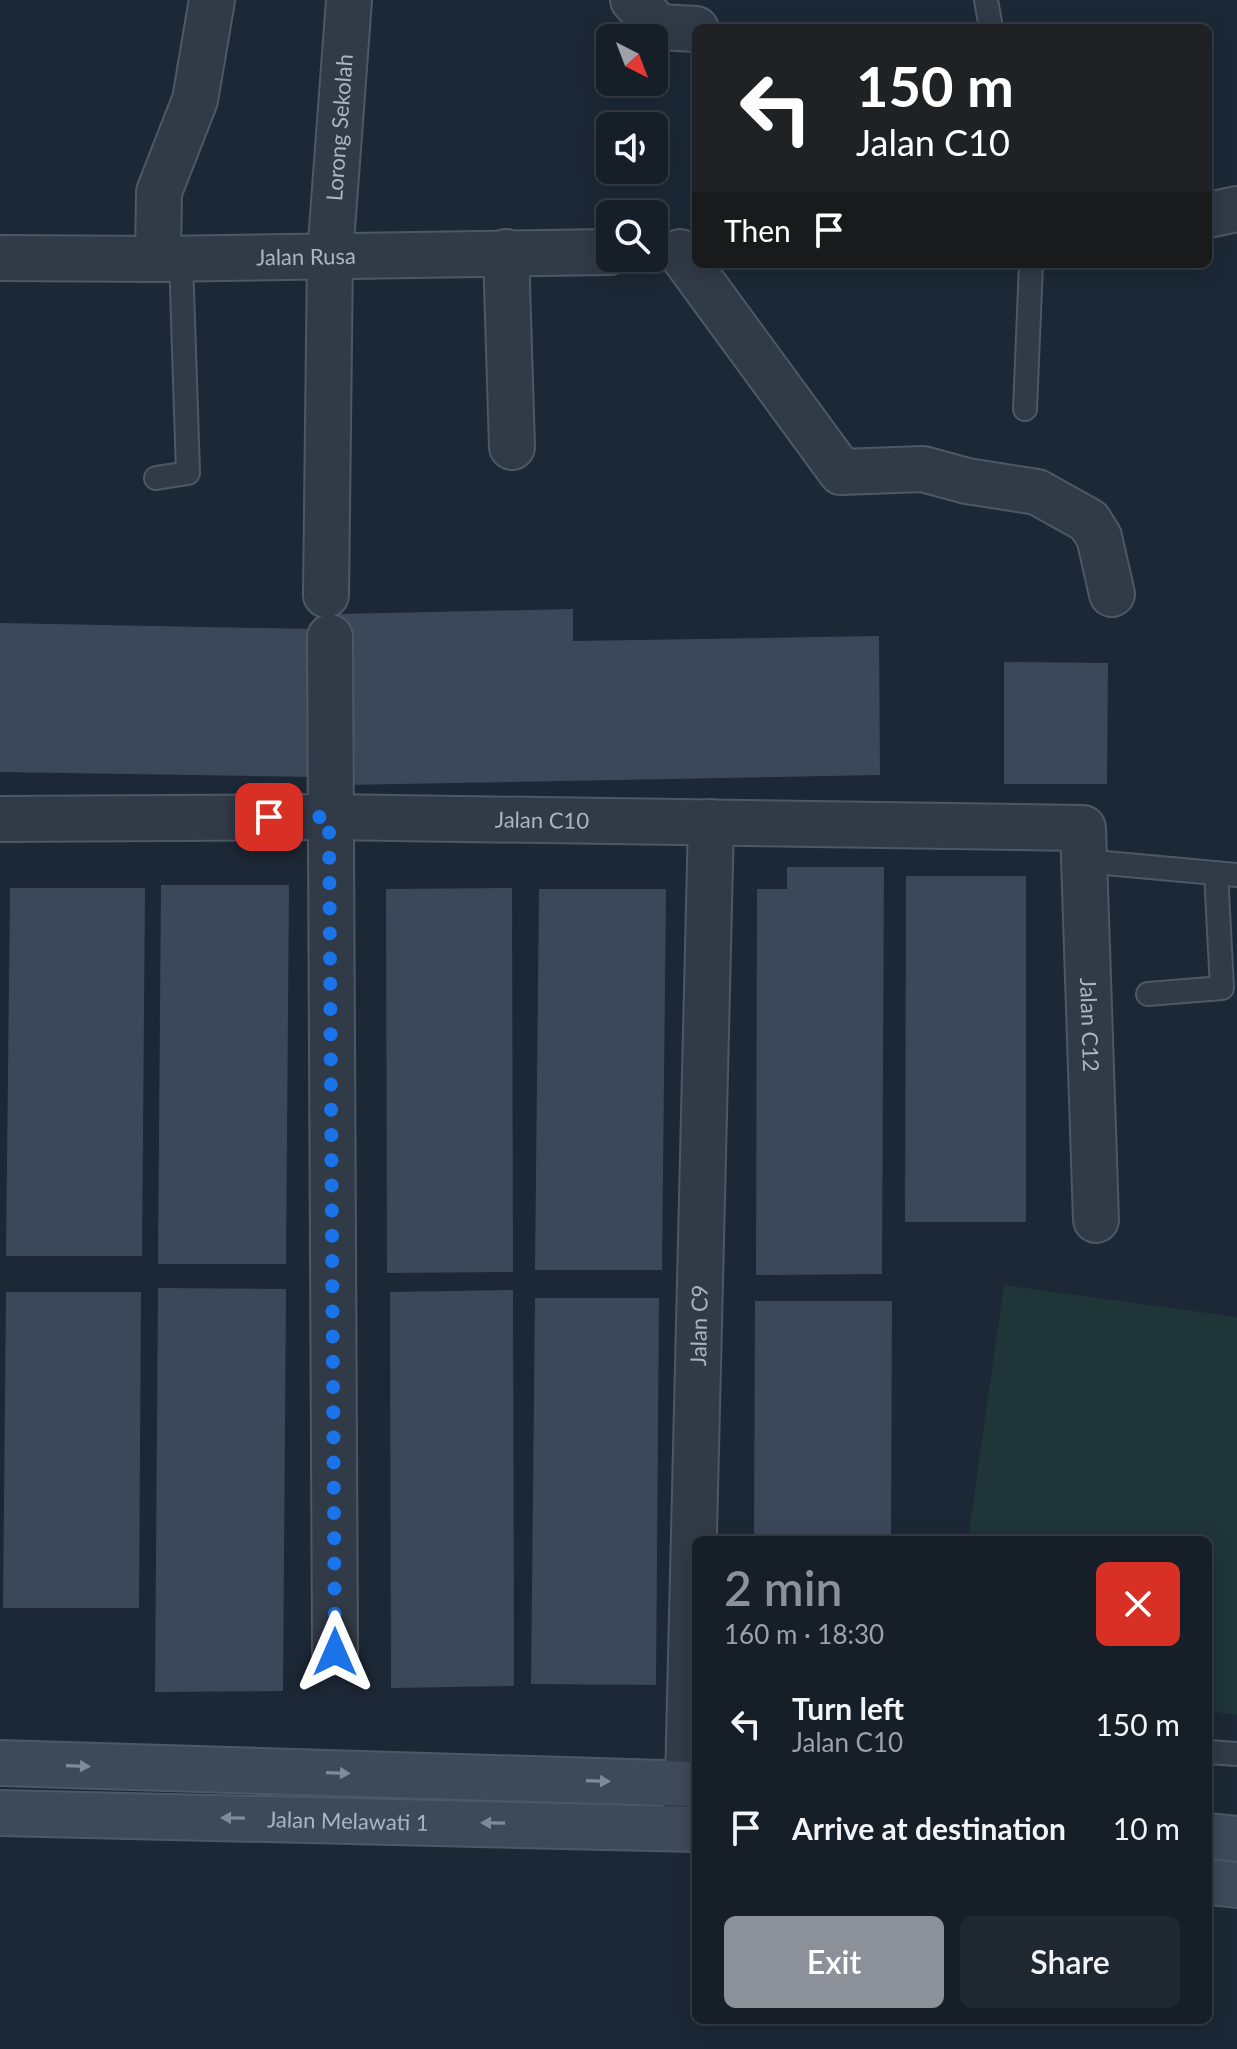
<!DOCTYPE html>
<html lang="en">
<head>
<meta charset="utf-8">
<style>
  :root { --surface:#161e28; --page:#1f2730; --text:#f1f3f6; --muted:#9ea2a8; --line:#353c45; --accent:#8c9099 }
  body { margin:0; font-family:Lato,sans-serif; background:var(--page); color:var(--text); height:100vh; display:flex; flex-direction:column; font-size:30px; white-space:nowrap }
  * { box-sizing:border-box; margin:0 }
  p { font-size:26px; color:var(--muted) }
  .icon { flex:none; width:44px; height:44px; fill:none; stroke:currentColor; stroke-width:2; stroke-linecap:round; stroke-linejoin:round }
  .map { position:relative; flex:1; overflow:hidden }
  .details { position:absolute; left:692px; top:1536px; width:520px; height:488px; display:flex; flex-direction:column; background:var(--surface); border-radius:12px; box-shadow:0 4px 20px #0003,0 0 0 2px var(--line) }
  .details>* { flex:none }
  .banner { position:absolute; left:692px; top:24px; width:520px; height:244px; border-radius:12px; box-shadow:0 4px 20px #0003,0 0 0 2px var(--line); background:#202124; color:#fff; overflow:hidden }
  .needle { width:52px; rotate:138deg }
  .buttons { position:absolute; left:596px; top:24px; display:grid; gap:16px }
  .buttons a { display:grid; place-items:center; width:72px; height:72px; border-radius:12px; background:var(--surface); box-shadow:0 4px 20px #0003,0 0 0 2px var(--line); font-size:40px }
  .pin { position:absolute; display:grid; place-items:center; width:68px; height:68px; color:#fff; margin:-34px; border-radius:16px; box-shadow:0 4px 12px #0006 }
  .me { position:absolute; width:88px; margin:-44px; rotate:0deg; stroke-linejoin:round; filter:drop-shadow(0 0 6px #0008) }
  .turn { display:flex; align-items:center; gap:28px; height:168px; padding:0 32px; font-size:36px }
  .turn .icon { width:104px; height:104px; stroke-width:2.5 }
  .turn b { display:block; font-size:56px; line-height:68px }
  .then { display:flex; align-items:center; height:76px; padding:0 32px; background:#0003; gap:16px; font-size:30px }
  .round { display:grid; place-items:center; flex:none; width:84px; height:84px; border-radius:12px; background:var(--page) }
  .headline { display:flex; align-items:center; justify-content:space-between; height:136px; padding:0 32px }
  h1 { font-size:48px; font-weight:600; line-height:60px; color:var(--accent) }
  .primary-button { display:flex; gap:16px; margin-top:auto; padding:16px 32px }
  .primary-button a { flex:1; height:92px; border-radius:12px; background:var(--accent); color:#fff; font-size:32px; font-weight:600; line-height:92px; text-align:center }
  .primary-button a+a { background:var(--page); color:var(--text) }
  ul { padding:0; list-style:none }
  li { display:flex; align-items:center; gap:24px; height:104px; padding:0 32px }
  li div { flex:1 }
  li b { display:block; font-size:30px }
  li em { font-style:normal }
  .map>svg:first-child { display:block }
  .green { fill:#1f3537 }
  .building { fill:#3b4859 }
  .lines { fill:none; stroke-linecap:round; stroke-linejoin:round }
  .lane-casing { stroke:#4e5865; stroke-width:26 }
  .street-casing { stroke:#4e5865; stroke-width:48 }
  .secondary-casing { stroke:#4e5865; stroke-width:48 }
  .lane { stroke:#313a47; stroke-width:22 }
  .street { stroke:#313a47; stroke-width:44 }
  .secondary { stroke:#3e495a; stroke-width:44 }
  .oneway { fill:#7f8a9a }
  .route { stroke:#1a73e8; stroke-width:14; stroke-dasharray:0 25.2 }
  .labels { text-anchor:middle; stroke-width:6; stroke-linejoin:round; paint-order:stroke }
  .street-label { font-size:22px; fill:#aab5c4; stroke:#171f2b }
</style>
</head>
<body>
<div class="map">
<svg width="1237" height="2049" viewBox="0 0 1237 2049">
  <rect width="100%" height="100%" fill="#1d2836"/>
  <!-- green -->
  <path class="green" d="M1004,1285l233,32v398l-29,-4v-171h-240z"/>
  <!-- building -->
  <path class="building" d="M573,609v32l306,-5 1,139 -538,10 -2,-171z
    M0,623l315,6 -3,148 -312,-5z
    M1004,662l104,1 -1,121h-103z
    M787,867h97l-2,407 -126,1 1,-386h30z
    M906,876h120v346h-121z
    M161,885h128l-3,379h-128z
    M10,888h135l-3,368h-136z
    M512,888l1,384 -126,1 -1,-384z
    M539,889h127l-4,381h-127z
    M158,1288l128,1 -3,402 -128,1z
    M513,1290l1,396 -123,2 -1,-396z
    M6,1292h135l-2,316h-136z
    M535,1298h124l-3,387 -125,-1z
    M755,1301h137l-1,239h-137z"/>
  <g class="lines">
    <defs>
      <path id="lane" d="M986,0l5,28
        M1025,409l6,-145
        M156,478l32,-5 -7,-215
        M1084,861l153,14
        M1148,994l74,-6 -6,-115
        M1208,1752l29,2"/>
      <g id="street">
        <path d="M633,0l26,27 37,2"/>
        <path d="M1208,215l29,-6"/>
        <path d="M506,252l6,195"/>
        <path d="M680,252l161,220 82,-3 44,12 70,11 52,29 10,16 13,57"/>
        <path id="s1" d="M0,258l158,1 452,-7"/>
        <path d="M158,259l1,-67 36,-92 17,-100"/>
        <path id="s2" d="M326,595l4,-339 19,-256"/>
        <path d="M330,637l5,1015"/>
        <path id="s3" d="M0,819l329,-2 754,11 13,392"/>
        <path id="s4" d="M684,1823l4,-40 23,-961"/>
      </g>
      <g id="secondary">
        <path d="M0,1763l696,21"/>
        <path id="s5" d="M0,1813l696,16"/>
        <path d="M1208,1836l29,3"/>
        <path d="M1208,1882l29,3"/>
      </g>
    </defs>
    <!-- lane casing -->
    <use href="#lane" class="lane-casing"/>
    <!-- street casing -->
    <use href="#street" class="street-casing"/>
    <!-- secondary casing -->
    <use href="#secondary" class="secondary-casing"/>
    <!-- lane -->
    <use href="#lane" class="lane"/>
    <!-- street -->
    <use href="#street" class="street"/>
    <!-- secondary -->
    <use href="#secondary" class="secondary"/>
  </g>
  <!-- one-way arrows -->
  <defs><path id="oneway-solid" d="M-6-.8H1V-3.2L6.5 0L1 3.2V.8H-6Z" transform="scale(2)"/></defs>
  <g class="oneway">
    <use href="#oneway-solid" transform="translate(78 1766) rotate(2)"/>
    <use href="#oneway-solid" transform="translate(338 1773) rotate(2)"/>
    <use href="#oneway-solid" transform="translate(598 1781) rotate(2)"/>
    <use href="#oneway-solid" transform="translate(233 1818) rotate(-179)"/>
    <use href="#oneway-solid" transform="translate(493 1823) rotate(-179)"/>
  </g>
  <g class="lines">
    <!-- route -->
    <path class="route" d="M269,817h60l6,835"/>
  </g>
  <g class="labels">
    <!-- street labels -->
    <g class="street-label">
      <text dy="8" stroke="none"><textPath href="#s2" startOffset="468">Lorong Sekolah</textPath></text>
      <text dy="8" stroke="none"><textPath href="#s1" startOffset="306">Jalan Rusa</textPath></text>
      <text dy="8" stroke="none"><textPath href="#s3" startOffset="542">Jalan C10</textPath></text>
      <text dy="8" stroke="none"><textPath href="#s3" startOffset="1280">Jalan C12</textPath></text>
      <text dy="8" stroke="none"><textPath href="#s4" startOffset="498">Jalan C9</textPath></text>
      <text dy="8" stroke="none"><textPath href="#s5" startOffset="348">Jalan Melawati 1</textPath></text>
    </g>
  </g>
</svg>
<div class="buttons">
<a><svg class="needle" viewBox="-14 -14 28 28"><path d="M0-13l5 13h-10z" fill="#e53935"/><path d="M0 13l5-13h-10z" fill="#9ea2a8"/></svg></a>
<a><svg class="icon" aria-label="sound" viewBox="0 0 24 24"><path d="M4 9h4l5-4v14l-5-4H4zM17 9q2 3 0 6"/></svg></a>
<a><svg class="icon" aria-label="search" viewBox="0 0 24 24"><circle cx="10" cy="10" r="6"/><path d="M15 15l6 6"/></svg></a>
</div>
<div class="pin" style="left:269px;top:817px;background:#d93025"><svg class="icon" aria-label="arrive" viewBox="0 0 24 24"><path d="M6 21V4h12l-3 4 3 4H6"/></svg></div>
<svg class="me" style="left:335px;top:1652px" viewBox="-20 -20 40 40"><path d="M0-17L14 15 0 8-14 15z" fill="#1a73e8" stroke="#fff" stroke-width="4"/></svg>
<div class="banner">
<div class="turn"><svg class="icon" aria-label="left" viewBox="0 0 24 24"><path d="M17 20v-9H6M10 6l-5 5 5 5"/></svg><div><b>150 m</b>Jalan C10</div></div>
<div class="then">Then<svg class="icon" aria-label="arrive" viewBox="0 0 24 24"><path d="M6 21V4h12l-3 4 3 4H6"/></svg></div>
</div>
<section class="details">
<div class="headline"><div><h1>2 min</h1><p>160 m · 18:30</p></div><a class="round" style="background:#d93025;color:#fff"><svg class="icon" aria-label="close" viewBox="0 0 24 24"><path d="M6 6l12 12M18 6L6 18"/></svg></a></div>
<ul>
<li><svg class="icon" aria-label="left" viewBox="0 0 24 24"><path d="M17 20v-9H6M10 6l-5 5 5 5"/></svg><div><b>Turn left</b><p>Jalan C10</p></div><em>150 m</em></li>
<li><svg class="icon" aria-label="arrive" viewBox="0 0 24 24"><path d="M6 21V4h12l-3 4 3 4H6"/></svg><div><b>Arrive at destination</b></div><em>10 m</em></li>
</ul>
<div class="primary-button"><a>Exit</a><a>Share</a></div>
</section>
</div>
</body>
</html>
